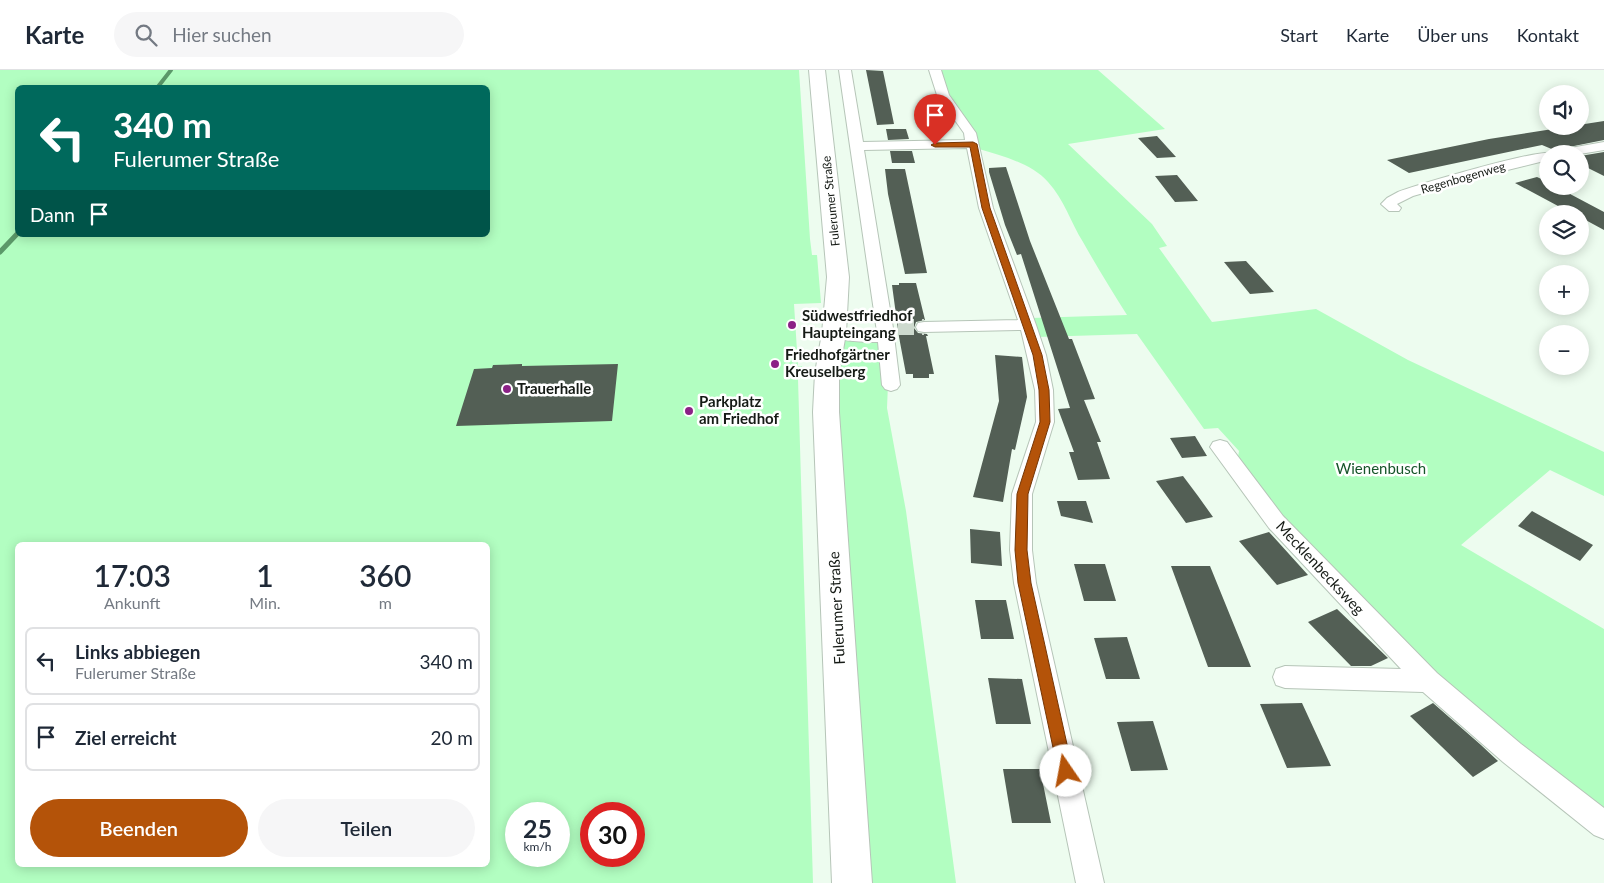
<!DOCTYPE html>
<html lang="de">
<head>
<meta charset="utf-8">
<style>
  :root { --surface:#fff; --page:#f6f6f7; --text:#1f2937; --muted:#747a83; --line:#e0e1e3; --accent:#b45309 }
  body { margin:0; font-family:Lato,sans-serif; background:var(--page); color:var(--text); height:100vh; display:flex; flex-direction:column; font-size:19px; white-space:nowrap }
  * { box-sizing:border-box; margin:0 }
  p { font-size:16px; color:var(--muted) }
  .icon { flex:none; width:28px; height:28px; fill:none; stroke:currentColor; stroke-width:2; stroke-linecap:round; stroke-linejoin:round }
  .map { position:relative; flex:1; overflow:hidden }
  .side { position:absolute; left:15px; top:472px; width:475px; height:325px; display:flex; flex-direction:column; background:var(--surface); border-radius:8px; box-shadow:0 2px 12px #0003 }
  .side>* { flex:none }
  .top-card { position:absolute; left:15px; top:15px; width:475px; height:152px; border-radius:8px; box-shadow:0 2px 12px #0003; background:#00695c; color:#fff; overflow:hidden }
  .buttons { position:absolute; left:1539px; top:15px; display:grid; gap:10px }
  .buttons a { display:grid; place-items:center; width:50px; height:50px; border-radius:50%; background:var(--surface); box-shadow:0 2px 12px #0003; font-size:25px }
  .speed { position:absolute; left:505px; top:732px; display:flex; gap:10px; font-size:25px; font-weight:700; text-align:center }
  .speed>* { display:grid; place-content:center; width:65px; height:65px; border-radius:50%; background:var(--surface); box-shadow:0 2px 12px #0003; line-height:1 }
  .speed small { font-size:12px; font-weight:400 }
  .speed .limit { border:8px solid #d22; background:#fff; color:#111 }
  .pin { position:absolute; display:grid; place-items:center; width:42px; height:42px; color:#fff; margin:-51px -21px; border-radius:50% 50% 50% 0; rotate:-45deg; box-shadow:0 0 5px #0007 }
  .pin .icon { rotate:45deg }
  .me { position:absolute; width:55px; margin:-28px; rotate:348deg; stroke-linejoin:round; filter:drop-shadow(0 0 4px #0008) }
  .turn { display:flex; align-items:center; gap:18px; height:105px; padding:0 15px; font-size:22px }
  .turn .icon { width:65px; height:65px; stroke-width:2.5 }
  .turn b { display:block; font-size:35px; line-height:42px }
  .then { display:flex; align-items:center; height:48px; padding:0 15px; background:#0003; gap:10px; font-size:19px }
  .eta { display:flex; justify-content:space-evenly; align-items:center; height:85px; text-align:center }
  .eta b { font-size:30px; font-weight:600; line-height:35px }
  .primary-button { display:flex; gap:10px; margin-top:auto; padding:10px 15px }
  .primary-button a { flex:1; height:58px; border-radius:30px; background:var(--accent); color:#fff; font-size:20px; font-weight:600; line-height:58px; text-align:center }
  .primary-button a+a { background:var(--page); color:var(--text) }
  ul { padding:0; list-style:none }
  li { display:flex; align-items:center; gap:15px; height:68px; margin:0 10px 8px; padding:0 5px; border:2px solid var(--line); border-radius:8px }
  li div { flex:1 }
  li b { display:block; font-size:19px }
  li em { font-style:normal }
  header { display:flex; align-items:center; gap:30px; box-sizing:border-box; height:70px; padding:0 25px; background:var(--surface); border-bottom:1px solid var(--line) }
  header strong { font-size:24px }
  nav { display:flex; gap:28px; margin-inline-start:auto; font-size:18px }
  .search { width:350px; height:45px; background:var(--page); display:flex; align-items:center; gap:12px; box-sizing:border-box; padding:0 18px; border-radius:28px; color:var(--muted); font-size:19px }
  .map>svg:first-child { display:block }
  .green { fill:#b2fec1; fill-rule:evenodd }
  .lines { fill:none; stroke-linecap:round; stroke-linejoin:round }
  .stream-far1 { stroke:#5b9969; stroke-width:4 }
  .stream { stroke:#5b9969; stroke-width:5 }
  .building { fill:#535f55 }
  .minor-tunnel { stroke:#cddace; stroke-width:16; stroke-dasharray:16 8; stroke-linecap:butt }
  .minor-casing { stroke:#b6c5b8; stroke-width:2 }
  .secondary-casing { stroke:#b6c5b8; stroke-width:2 }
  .minor { fill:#fff; fill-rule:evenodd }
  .secondary { fill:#fff; fill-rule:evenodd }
  .route { fill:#b45309; stroke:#753606 }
  .poi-dot { fill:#8b2186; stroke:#fff; stroke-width:2 }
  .labels { text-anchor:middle; stroke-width:5; stroke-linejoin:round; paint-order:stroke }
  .far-street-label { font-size:12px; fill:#161b16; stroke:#fff }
  .poi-label { font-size:15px; font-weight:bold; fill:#161b16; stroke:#fff; text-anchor:start }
  .park-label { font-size:15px; fill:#16552a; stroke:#fff }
  .street-label { font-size:15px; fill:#161b16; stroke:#fff }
</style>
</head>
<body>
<header>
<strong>Karte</strong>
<div class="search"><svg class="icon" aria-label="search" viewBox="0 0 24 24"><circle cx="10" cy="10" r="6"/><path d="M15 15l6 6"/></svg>Hier suchen</div>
<nav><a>Start</a><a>Karte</a><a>Über uns</a><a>Kontakt</a></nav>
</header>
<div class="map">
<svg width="1604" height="813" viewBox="0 0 1604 813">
  <rect width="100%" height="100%" fill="#edfcef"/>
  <!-- green -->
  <path class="green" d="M0,0h799l11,169 2,16h5l4,48 -27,1 4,62h4l-4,13 15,504h-813zM18,18h470v147h-470zM18,475h470v320h-470zM516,744h43v42h-43zM591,744h43v42h-43z
    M938,0h160l67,59 -97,15 84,80 15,22 -8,2 53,74 104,-13 92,51 196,92v44l-54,-26 -89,75 143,84v190l-96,-77 -187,-176 -84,-103 2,-12 -21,-23 -14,1 -67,-95 -100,3 -6,-19 96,-3c-15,-24 -30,-48 -44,-73 -12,-19 -19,-43 -35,-60 -17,-19 -46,-26 -69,-33 -7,-30 -32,-50 -41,-79z
    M840,266l44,3 4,45 -1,24 19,103 50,372h-87l-32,-458z"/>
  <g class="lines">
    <!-- stream-far1 -->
    <path class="stream-far1" d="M157,18l14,-18"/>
    <!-- stream -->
    <path class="stream" d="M0,182l18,-19"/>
  </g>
  <!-- building -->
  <path class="building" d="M866,0l17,1 11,53 -17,1z
    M1604,51v19l-50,10 -12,-5 -133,28 -22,-13 102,-21z
    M886,59h20l3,10 -21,1z
    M1157,66l19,21 -19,1 -19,-20z
    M890,81h22l3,12h-23z
    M1604,82v24l-24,-12v-8z
    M1006,97l24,74 39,98h3l23,60 -11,1 17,42h-4l13,37 -32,1 -9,-28h5l-16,-43 12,-1 -49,-154 -4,1 -12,-30 -16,-53v-4z
    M885,99h20l22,104 -22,1 -17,-80z
    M1177,105l21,26 -23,1 -20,-26z
    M1537,107l11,5v4h7l49,26v18l-24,-13v-3h-7l-58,-31z
    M1246,191l28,31 -24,2 -26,-32z
    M899,213h17l9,37 -9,2 -2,6 4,5 9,1 1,2h-2l8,38h-5v4h-16v-4h-7l-7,-37 -7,-52h7z
    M995,285l27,2 5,40 -12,53 -3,-1 -9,53 -30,-5 26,-96z
    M522,294v2l96,-2 -6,57 -156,5 18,-57 18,-1 1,-3z
    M1195,366l12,20 -25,2 -12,-20z
    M1183,406l15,20 15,21 -27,6 -30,-42z
    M1057,431h29l7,22 -32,-7z
    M1532,441l61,34 -13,16 -62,-35z
    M970,459l30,3 2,34 -31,-3z
    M1269,462l39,43 -31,10 -38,-44z
    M1074,494h31l11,37h-32z
    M1171,496h39l41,101h-43z
    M975,530h31l8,39h-33z
    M1337,539l51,49 -17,8h-20l-43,-44z
    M1127,567l13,42h-34l-12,-41z
    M988,608l34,1 9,45h-35z
    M1302,633l29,63 -44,2 -27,-64z
    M1433,633l48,42 17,16 -25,16 -63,-61z
    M1153,651l15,49 -37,1 -14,-49z
    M1003,699h37l11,54h-39z"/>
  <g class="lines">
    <!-- minor-tunnel -->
    <path class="minor-tunnel" d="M898,257h26"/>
    <defs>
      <path id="minor" d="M839,0h12l12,72 102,-2 -1,-7 -27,-38 -8,-25h12l8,25 27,38 17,75 43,117 10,30 7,35 1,32 -22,72v56l4,33 68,300h-28l-62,-300 -4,-33 2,-56 24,-72 -1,-32 -14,-60 -97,2 -6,-1 -2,-4 2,-4 6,-1 94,-2 -39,-112 -12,-60 -103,2 29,178 7,57 -3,4 -6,2 -6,-2 -3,-4 -4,-43c-17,0 -33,-1 -50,-5l-2,-4 2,-4c13,-3 34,3 49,3z
        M1604,72v8l-24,4h-32v6l-69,17 -66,19 -16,8 4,4 -2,3h-10l-8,-7 6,-6 11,-6c22,-8 139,-43 155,-39l6,-3z
        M1220,370l7,2 56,74 154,157 84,71 83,64v31l-10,-4 -91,-73 -80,-70 -138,-4 -9,-3 -3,-8 3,-8 9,-3 116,3 -132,-141 -59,-81 3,-5z"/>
      <path id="secondary" d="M809,0h16l24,207 -3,56 -7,40v39l33,471h-40l-19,-471 2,-39 7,-40 5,-56z"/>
    </defs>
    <!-- minor casing -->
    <use href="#minor" class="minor-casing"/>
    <!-- secondary casing -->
    <use href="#secondary" class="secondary-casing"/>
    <!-- minor -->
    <use href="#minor" class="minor"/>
    <!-- secondary -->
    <use href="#secondary" class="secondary"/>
  </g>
  <!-- route -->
  <path class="route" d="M973,72l4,2 13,64 52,147 7,35 1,32 -22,72 -1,56 4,33 42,188 -2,5 -5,2 -6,-2 -2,-5 -40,-188 -3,-33 2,-56 23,-72 -1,-32 -6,-35 -51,-147 -12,-61h-35l-4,-2 4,-2z"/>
  <!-- markers -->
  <g class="poi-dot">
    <circle cx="792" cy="255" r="5"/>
    <circle cx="775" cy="294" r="5"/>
    <circle cx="507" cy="319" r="5"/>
    <circle cx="689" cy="341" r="5"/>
  </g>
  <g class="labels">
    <!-- far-street labels -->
    <g class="far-street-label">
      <text transform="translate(1463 108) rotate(-16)" y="4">Regenbogenweg</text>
      <text transform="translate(831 131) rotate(-96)" y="4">Fulerumer Straße</text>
    </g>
    <!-- poi labels -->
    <g class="poi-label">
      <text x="802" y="251">Südwestfriedhof<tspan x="802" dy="17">Haupteingang</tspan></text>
      <text x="785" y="290">Friedhofgärtner<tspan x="785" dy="17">Kreuselberg</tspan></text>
      <text x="517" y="324">Trauerhalle</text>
      <text x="699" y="337">Parkplatz<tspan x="699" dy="17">am Friedhof</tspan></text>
    </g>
    <!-- park labels -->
    <g class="park-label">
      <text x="1381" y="404">Wienenbusch</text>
    </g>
    <!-- street labels -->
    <g class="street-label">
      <text transform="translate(1320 498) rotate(47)" y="5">Mecklenbecksweg</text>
      <text transform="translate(837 538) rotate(-93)" y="5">Fulerumer Straße</text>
    </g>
  </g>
</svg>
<div class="buttons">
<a><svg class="icon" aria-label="sound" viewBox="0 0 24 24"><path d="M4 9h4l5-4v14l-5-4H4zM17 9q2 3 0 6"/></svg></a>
<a><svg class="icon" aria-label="search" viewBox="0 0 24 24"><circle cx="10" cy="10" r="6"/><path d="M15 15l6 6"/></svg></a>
<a><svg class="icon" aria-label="layers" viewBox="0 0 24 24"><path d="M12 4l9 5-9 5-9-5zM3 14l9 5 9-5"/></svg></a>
<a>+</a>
<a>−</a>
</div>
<div class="speed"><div>25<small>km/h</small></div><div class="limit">30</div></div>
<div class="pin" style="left:935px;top:75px;background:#d93025"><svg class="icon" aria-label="arrive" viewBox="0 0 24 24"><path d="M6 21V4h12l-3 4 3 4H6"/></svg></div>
<svg class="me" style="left:1066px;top:701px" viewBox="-20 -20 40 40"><circle r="19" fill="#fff"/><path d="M0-13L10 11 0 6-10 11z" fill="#b45309"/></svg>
<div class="top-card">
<div class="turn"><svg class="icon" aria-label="left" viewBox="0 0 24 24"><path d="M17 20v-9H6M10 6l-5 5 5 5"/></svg><div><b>340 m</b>Fulerumer Straße</div></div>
<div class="then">Dann<svg class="icon" aria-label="arrive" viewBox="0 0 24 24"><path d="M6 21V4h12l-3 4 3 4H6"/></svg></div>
</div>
<section class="side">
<div class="eta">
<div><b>17:03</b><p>Ankunft</p></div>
<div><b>1</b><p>Min.</p></div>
<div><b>360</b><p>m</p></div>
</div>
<ul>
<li><svg class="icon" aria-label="left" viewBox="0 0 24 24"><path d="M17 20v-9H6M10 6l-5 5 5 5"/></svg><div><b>Links abbiegen</b><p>Fulerumer Straße</p></div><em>340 m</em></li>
<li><svg class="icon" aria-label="arrive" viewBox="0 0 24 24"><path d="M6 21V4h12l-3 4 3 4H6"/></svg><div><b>Ziel erreicht</b></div><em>20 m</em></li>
</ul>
<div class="primary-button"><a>Beenden</a><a>Teilen</a></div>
</section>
</div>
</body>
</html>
